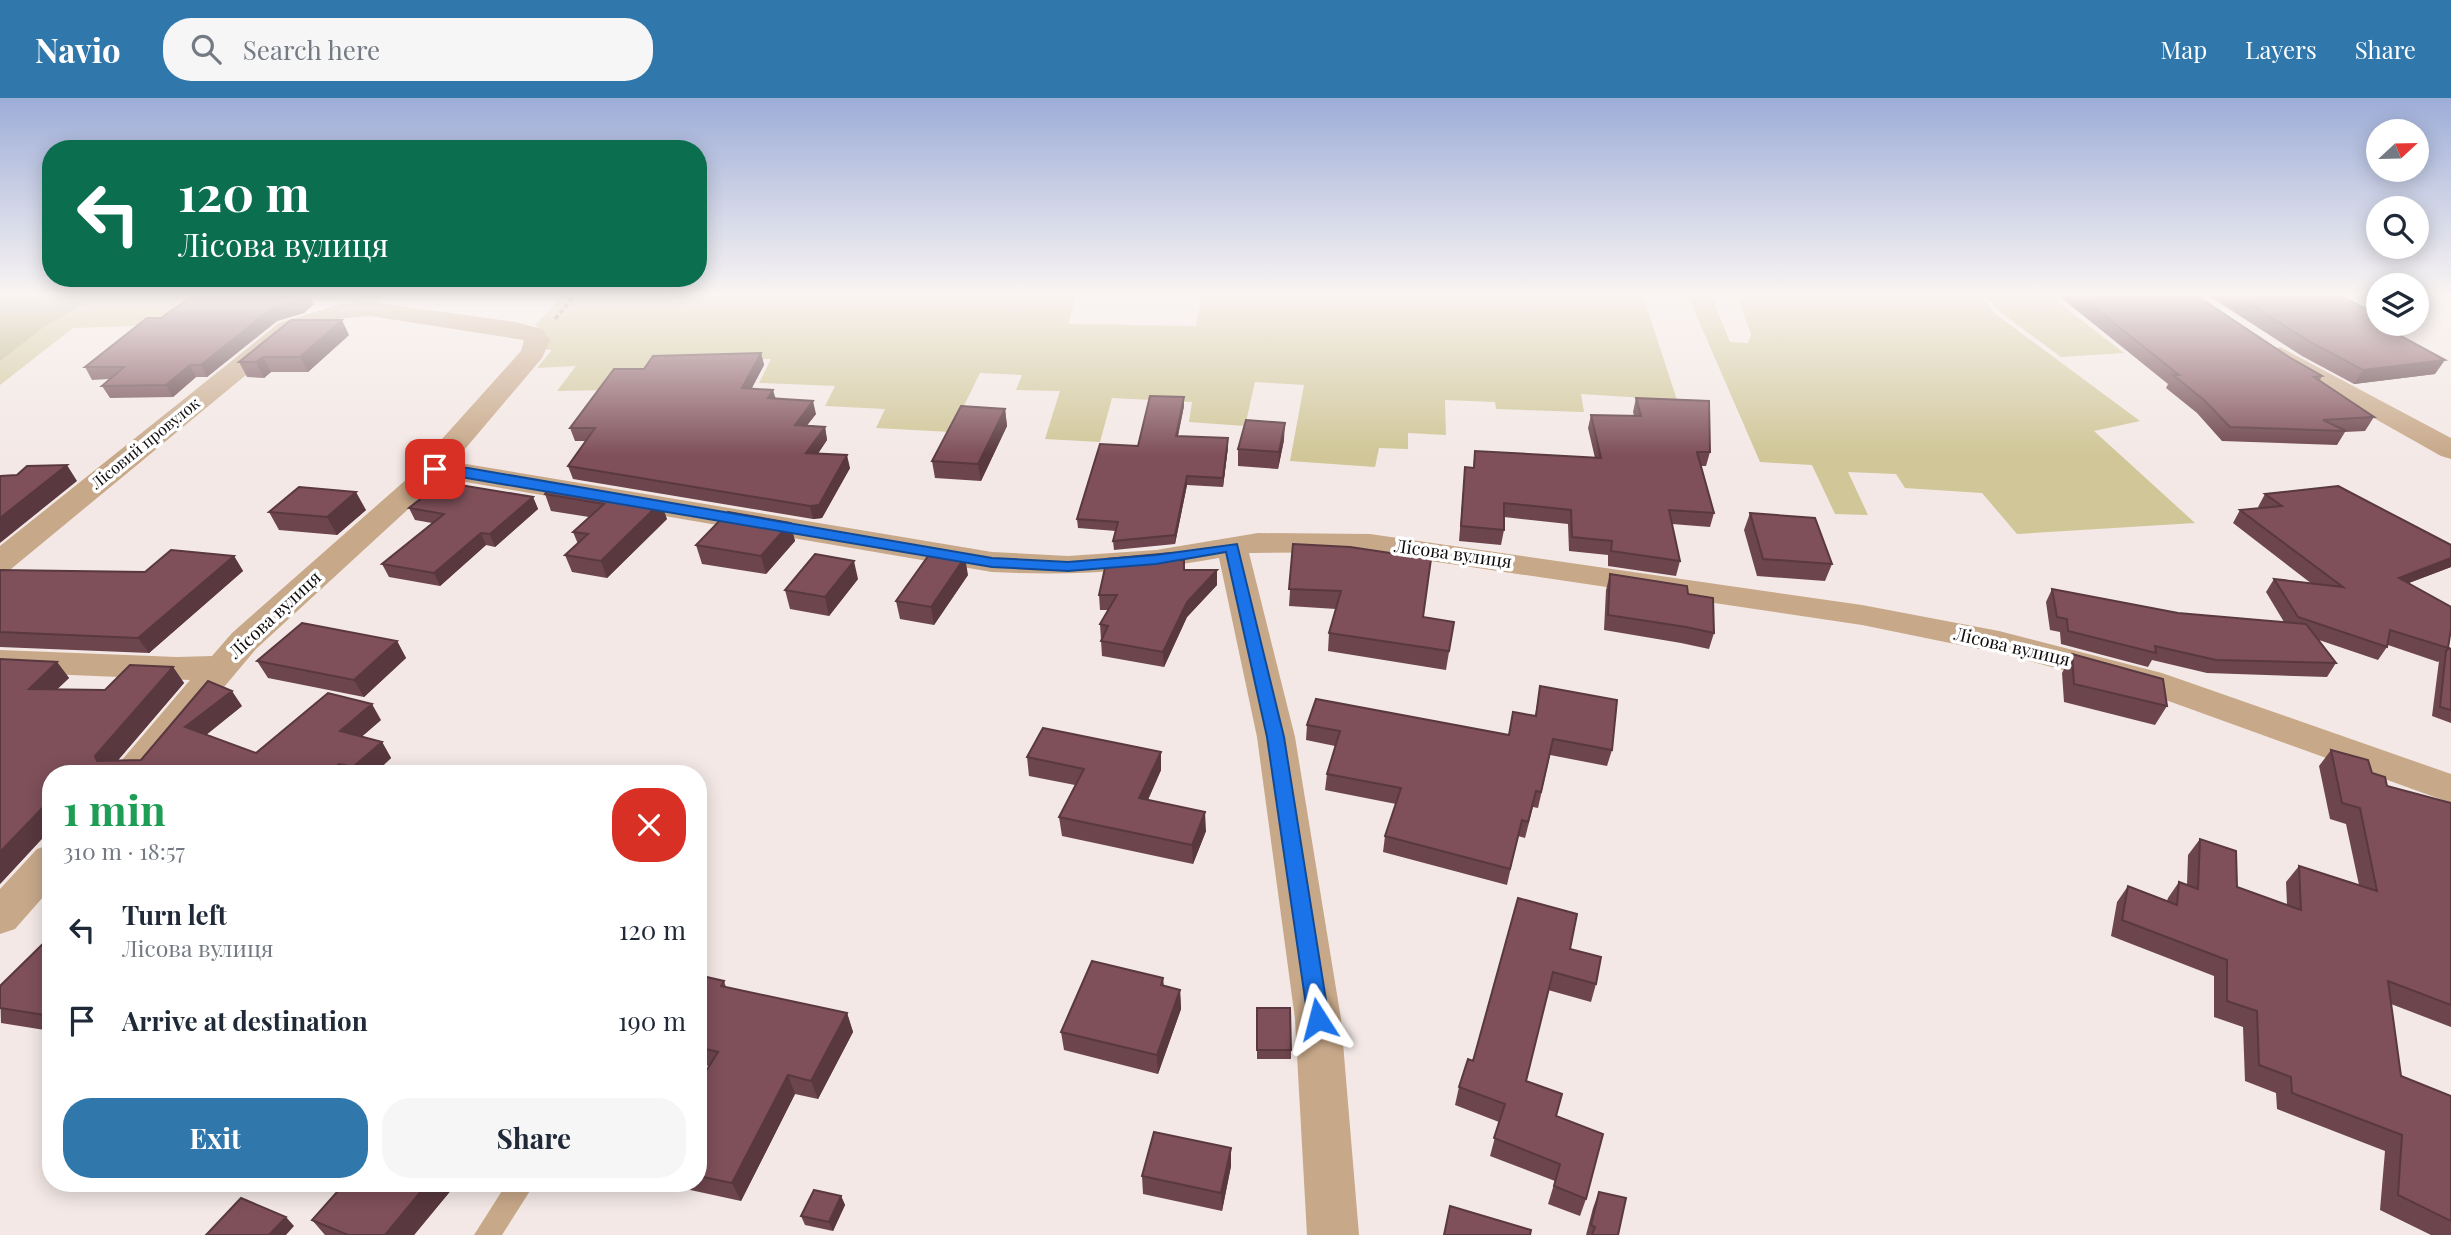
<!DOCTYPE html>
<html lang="en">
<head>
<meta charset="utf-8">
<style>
  :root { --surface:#fff; --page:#f6f6f7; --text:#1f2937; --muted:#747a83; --accent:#3077ab }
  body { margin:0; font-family:"Playfair Display",serif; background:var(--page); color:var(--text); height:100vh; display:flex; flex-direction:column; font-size:26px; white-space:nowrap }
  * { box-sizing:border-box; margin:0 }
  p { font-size:23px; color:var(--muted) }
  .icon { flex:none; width:38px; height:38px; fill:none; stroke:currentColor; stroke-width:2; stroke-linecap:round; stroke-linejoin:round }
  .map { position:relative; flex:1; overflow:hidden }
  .panel { position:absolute; left:42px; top:667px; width:665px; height:427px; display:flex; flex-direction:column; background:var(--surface); border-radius:28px; box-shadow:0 4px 18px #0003 }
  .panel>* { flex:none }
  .guide { position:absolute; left:42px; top:42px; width:665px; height:147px; border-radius:28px; box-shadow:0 4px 18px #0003; background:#0b6e4f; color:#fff; overflow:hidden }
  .needle { width:46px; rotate:68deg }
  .buttons { position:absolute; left:2366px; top:21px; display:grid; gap:14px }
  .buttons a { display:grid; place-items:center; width:63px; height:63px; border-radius:50%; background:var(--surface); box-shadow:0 4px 18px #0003; font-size:35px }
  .pin { position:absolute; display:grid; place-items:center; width:60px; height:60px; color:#fff; margin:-30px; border-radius:14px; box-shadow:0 4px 10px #0006 }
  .me { position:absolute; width:77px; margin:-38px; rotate:351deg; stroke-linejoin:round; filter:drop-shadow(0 0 5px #0008) }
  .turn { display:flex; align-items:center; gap:24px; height:147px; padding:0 21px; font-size:32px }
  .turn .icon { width:91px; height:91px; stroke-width:2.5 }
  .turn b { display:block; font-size:49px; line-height:60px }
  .round { display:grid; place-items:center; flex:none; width:74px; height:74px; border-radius:28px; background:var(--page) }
  .overview { display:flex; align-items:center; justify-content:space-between; height:119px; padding:0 21px }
  h1 { font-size:42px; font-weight:700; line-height:52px; color:#1e9e55 }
  .action { display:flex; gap:14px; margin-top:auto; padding:14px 21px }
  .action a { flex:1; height:80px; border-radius:28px; background:var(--accent); color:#fff; font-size:28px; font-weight:700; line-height:80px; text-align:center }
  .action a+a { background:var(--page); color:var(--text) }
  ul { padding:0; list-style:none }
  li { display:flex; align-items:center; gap:21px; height:91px; padding:0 21px }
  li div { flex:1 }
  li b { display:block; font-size:26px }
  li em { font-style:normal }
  header { display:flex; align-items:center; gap:42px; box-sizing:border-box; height:98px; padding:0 35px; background:var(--accent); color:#fff }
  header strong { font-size:33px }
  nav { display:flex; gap:38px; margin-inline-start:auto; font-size:24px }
  .search { width:490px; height:63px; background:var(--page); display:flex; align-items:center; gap:18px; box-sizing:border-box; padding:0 24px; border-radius:28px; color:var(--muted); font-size:26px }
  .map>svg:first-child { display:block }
  .green { fill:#d0c698 }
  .forest { fill:#b8ae7f }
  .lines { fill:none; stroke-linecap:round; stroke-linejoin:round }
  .path { stroke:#766f6d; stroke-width:3.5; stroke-dasharray:5 2.5; stroke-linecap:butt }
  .service { fill:#c7a889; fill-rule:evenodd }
  .minor { fill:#c7a889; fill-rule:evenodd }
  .wall { fill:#6d454d }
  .shaded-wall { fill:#59383f }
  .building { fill:#7f505a; stroke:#59383f; stroke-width:2 }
  .route { fill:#1a73e8; stroke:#114b97; stroke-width:2 }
  .labels { text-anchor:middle; stroke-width:7; stroke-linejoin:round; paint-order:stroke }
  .far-street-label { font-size:16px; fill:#0f0c0b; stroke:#fff }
  .street-label { font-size:18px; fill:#0f0c0b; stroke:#fff }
</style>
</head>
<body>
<header>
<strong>Navio</strong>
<div class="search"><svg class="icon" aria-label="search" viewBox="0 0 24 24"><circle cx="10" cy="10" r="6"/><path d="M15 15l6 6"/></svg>Search here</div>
<nav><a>Map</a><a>Layers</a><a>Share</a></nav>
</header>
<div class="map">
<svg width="2451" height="1137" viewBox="0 0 2451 1137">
  <rect width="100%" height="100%" fill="#f3e8e5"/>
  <!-- green -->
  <path class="green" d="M0,198h382l-8,7 -105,-4 -110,26 -86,3 -73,57z
    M563,198h513l-8,28 128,2 6,-30h441l34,104 -96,-6 3,18 -88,-3 -1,-7 -50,-2 1,35 -38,-2v16l-29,-1 -4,19 -85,-6 14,-76 -49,-3 -10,44 -56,-4 3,-20 -80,-4 -12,44 -55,-3 15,-48 -44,-1 6,-15 -42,-2 -29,59 -75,-4 9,-19 -60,-3 10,-20 -76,-3 12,-24 -113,1 -7,9h-29l-14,21 -51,1 19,-25 -39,2 15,-18 -9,-1 4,-14 -12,-10z
    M1688,198h23l19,46 18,1 3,-9 -14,-38h244l13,17 146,108 -46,10 101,92 -178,11 -35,-41 -77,-5 -9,-14 -48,-2 20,43 -33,-1 -23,-49 -52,-3z
    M2050,198l74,57 -63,4 -61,-45 -13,-15z"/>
  <!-- forest -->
  <path class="forest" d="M0,198h98l-53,30 -45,35z"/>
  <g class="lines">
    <!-- path -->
    <path class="path" d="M555,221l19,-23"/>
    <!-- service -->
    <path class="service" d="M507,1085h28l-33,52h-28z"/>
    <!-- minor -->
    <path class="minor" d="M370,204l145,20 27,7 8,11 -8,18 -88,104 538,90 76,4 88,-6 102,-17 112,1 492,71 137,26 163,42 289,101v29l-313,-113 -139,-37 -137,-28 -492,-73 -121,1 46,184 46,282 18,216h-52l-12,-216 -38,-282 -38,-179c-80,14 -147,18 -227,14l-550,-94 -186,171 -105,125h-41l80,-94 -190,-8v-22l177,7 35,-1 20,-23 193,-170 17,-24 79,-88 3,-11 -154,-24 -26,2 -47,15 -286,236 -11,3v-26l279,-223 62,-19z
      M2280,249l171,91v21l-10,-3 -170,-96 -4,-5 4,-5z
      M51,746v44l-36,41 -15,5v-45l37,-40z"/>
  </g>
  <!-- wall -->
  <path class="wall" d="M2059,198h138l92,61 33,19 -2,4 54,37 -9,14 -20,1 -8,13 -115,-4 -25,-28 -31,-25 2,-4z
    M2209,198h132l59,30 -5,7 40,41 -81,10 -52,-28z
    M314,206l-10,9 -27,8 -70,56h-11l-23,20 -63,1 -8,-12 7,-7 -17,1 -7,-13 76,-49z
    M349,237l-41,37h-37l-7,6 -17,-1 -8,-15z
    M761,255l3,12 -12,23 64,26 -9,11 18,2 2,13 -9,13 32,15 -28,50 -9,1 -240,-40 -5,-13 18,-25h-11l-5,-13 74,-59z
    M1636,300l74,54 -4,14h-5l13,47 -4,14 -38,-3 8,37 -4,15 -68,-10v-11l-39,-4 -1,-27 -64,-7v13l-3,15 -42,-4 6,-74 8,1 2,-17 120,7 -7,-30 3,-13 43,1 -1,-4z
    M1184,308l-6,30 50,11 -5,40 -36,-2 -12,59 -61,6 -1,-9 3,-10 -38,-3 -1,-9 61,-73z
    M1005,311l2,17 -26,55 -46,-3 -3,-17z
    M1284,342l-6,29 -40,-3v-17z
    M552,386l115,35 -60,59 -35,-6 -7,-17 13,-11 -5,-12 16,-15 -38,-6 -6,-17z
    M2265,396l186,51v22l-42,16 40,65 2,1v74l-19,-7 7,-55 -1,1 -50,-17 -1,2 -9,13 -59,-20 17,23 -9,14 -120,-4 -55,-13 -4,7 -87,-23 -1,-12 -10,-2 -4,-28 6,-13 126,24 106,9 -18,-30 8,-13 38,5 -79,-61 7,-13 20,-2 -2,-1z
    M533,399l5,12 -43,38 -9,-2 -46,41 -51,-9 -7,-13 50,-41 -17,-3 -6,-12z
    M366,412l-29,25 -58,-5 -10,-18z
    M1750,415l82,51 -7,17 -68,-5 -13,-46z
    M790,425l5,18 -29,33 -64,-10 -6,-19z
    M1293,446l130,73 31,5 -8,48 -118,-19 1,-18 7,-24 -47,-3z
    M234,458l9,15 -94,82 -149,-6v-77l145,2z
    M1171,462l14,10 32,15 -30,32 -23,50 -62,-11 -2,-32 8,-14h-8l-1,-15z
    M1610,476l78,20 26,39 -5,16 -28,-6 -77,-13 2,-40z
    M968,477l-34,50 -34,-6 -4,-18z
    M858,481l-29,37 -39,-7 -5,-19z
    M397,543l9,17 -42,39 -96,-19 -11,-17z
    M2072,556l95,52 -12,19 -91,-23 -2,-29z
    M57,564l12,16 -12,11 48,1 68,-23 11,16 -66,77h23l101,-54 -36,29 50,18 125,-33 -19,16 20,6 9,16 -17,16h-323v55l-51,55z
    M1540,588l72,64 -5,16 -57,-11 -12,53 -5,-1 -8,31 -7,-2 -11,49 -124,-33 2,-16 11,-32 -71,-14 2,-16 8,-28 -29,-6 1,-15 202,10 26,-19z
    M2331,652l41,23 15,13 64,17v224l-60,-23 10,72 50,20v139h-20l-51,-25 5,-59 -108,-42 -1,-16 -31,-12 -2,-54 -29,-10v-41l-103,-40 6,-34 11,-16 39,15 1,-3 11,-16 8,3 1,-30 12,-16 37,48 50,18 -1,-23 13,-16 60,19 -13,-61 -16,-5 -11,-53z
    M1027,659l134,13 -13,30 58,31 -13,33 -131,-28 -3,-19 16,-32 -46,-9z
    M51,838v95l-50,-8 -1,-37z
    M1570,851l26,35 -5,18 -43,-12 -22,91 30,35 30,83 -6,17 -32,-12 7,-23 -65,-25 9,-34 -44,-17 4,-18 14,-26z
    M698,877l26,6 2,6 121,26 6,19 -35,67 -23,-5 -54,107 -83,-18h40v-99l11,-18 -11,-2z
    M1163,880l1,8 16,4 1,19 -23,65 -94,-24 -3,-18z
    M1257,910l34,42v9h-34z
    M1231,1050v18l-9,45 -79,-17 -1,-18z
    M457,1085l-43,52h-89l-13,-15z
    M1599,1094l19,43h-32l7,-27z
    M841,1098l4,9 -12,26 -28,-6 -4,-9z"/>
  <!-- shaded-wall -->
  <path class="shaded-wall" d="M305,198h5l4,8 -10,9 -27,8 -70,56 -6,-12 70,-56z
    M342,222l7,15 -41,37 -8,-15z
    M761,255l3,12 -19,35 -3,-12z
    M263,259l8,15 -7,6 -8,-16z
    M2445,262l-10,14 -81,10 9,-14z
    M190,267l6,12 -23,20 -7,-12z
    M773,292l4,13 -9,-5z
    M1184,299v9l-8,39v-9z
    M813,303l3,13 -18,23 -3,-12z
    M1005,311l2,17 -26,55 -3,-17z
    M1285,325l-1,17 -6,29 1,-17z
    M825,329l2,13 -17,26 -4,-13z
    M1228,340v9l-5,40v-9z
    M847,357l3,13 -28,50 -9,1 -3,-13z
    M67,367l10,16 -77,62v-25z
    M1187,378v9l-12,59v-9z
    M356,394l10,18 -29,25 -10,-18z
    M533,399l5,12 -43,38 -5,-13z
    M661,404l6,17 -60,59 -6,-17z
    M790,425l5,18 -29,33 -5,-18z
    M481,435l5,12 -46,41 -6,-13z
    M234,458l9,15 -94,82 -11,-15z
    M965,459l3,18 -34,50 -3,-18z
    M2451,460v9l-61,23 9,-12z
    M854,463l4,18 -29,37 -4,-19z
    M1217,472v15l-30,32 -23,50 -1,-15 24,-50z
    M397,543l9,17 -42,39 -10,-17z
    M57,564l12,16 -28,27 -12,-16z
    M173,569l11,16 -76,89 -11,-11 -2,-5z
    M232,593l10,15 -46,37 -11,-16z
    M372,606l9,16 -31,27 -10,-16z
    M382,644l9,16 -17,16h-17l-4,-7z
    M1161,654v18l-21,47 -1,-19z
    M339,666l6,10h-18z
    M51,701v30l-51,55v-32z
    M1205,714l1,19 -13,33 -1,-19z
    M1180,892l1,19 -23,65 -1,-19z
    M847,915l6,19 -35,67 -7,-18z
    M788,977l7,19 -54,107 -9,-18z
    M1231,1050v18l-9,45 -1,-18z
    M428,1085h29l-43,52h-29z
    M841,1098l4,9 -12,26 -4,-9z
    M286,1119l8,9 -8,9h-17z"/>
  <!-- building -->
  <path class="building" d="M192,198h113l-7,5 -27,8 -70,56h-11l-24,20 -64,1 22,-19h-39l62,-49h14z
    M2080,198h117l92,61 33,19 -8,1 60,40 -51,3 23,11 -116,-4 -26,-27 -31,-25h6z
    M2237,198h104l37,19v9h18l4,2 -16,1 61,33 -82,10 -53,-28z
    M291,222h51l-42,37h-37l-7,5h-17z
    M761,255l-19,35 31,2 -5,8 45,3 -18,24 30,2 -19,26 41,2 -28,50 -9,1 -242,-40 27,-38h-25l44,-59h30l9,-13z
    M1150,298l34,1 -8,39 52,2 -5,40 -36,-2 -12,59 -62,6 5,-19 -41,-3 23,-75 38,2z
    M1636,300l73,3 1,51h-13l17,61 -45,-3 11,51 -69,-10 1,-10 -40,-4 -1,-27 -67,-7v27l-43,-4 4,-59 9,1 1,-17 126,7 -10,-43 50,1z
    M961,308l44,3 -27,55 -46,-3z
    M1246,322l39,3 -6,29 -41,-3z
    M67,367l-67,53v-42l17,-1 10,-9z
    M442,384l91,15 -43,37 -9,-1 -47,40 -52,-9 62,-50 -35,-6z
    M552,386l109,18 -60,59 -36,-6 23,-21 -15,-2 31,-28 -59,-10z
    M2338,388l113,59v13l-52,20 52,29v22l-3,19 -58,-18 -3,17 -89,-30 -24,-38 69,8 -103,-77 42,-4 -17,-12z
    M299,389l57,5 -29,25 -58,-5z
    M728,414l62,11 -29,33 -65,-11z
    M1750,415l65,5 17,46 -69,-5z
    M1293,446l57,3 81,12 -8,58 31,5 -5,29 -120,-18 12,-42 -52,-2z
    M171,452l63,6 -96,82 -138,-6v-62l145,2z
    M931,454l34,5 -34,50 -35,-6z
    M1170,455l-1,7h15v10h33l-30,32 -24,50 -62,-11 7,-15 -8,-2 17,-29h-18l8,-36z
    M815,456l39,7 -29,36 -40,-7z
    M1610,476l77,12 1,8 25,4 1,35 -28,-6 -78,-12z
    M2052,491l126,24 128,11 30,39 -120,-3 -61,-14 1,7 -88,-22 -1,-12 -10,-2z
    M302,525l95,18 -43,39 -97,-19z
    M2449,550l2,1v61l-11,-3 6,-56z
    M2072,556l91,25 4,27 -93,-22z
    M0,561l57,3 -28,27 76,1 25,-25 43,2 -78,89 2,5 44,-1 67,-79 24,10 -47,36 71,26 72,-60 44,11 -32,27 42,11 -29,25 -14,-3 -12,10h-246l-5,-2 -1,2h-24v25l-51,53z
    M1540,588l77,14 -5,50 -59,-11 -12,53 -5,-1 -8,31 -6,-2 -12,49 -125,-33 16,-48 -74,-14 13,-43 -33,-6 9,-26 193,36 4,-23 23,4z
    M1043,630l118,24 -22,46 66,14 -13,33 -133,-28 25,-48 -57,-12z
    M2331,652l37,10 4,13 13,4 2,9 64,17v202l-63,-24 13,95 50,20v125l-53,-26 4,-60 -110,-42 -1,-16 -32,-12 -2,-54 -30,-10v-41l-105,-40 6,-34 49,19 2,-23 19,7 2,-50 36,12 1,36 64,23 -2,-44 78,25 -17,-83 -18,-5z
    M1518,800l59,16 -7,35 31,8 -5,27 -43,-12 -27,109 36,13 -6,22 47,18 -17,65 -32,-13 6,-22 -66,-26 11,-34 -46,-17 9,-28 5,2z
    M51,838v80l-51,-8v-22z
    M1092,863l71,17 -2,7 19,5 -23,65 -96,-23z
    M698,877l26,6 -3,5 126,27 -36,68 -23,-6 -56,108 -34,-7v-92l20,-32 -20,-5z
    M1257,910h33l1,42h-34z
    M1154,1034l77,16 -10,45 -79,-17z
    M345,1085h83l-43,52h-37l-36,-15z
    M814,1092l27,6 -12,26 -28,-6z
    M1599,1094l27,6 -8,37h-26l3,-8 -4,-2z
    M241,1100l45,19 -17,18h-63z
    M1450,1108l81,24 -1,5h-86z"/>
  <!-- sky -->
  <linearGradient id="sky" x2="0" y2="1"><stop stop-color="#9dadd8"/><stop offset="0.55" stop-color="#faf5f3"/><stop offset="1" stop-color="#faf5f3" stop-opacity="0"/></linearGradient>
  <rect width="2451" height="357" fill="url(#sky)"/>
  <!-- route -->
  <path class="route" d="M435,367l33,3 524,90 76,4 88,-7 81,-11 47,193 45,282 -3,6 -8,3 -7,-3 -3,-6 -41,-282 -41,-185 -70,12 -88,7 -76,-4 -561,-95v-6z"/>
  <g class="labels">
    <!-- far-street labels -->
    <g class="far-street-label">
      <text transform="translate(145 345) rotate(-39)" y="6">Лісовий провулок</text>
    </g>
    <!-- street labels -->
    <g class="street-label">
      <text transform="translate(1453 456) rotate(8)" y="6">Лісова вулиця</text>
      <text transform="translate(275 517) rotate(-43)" y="6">Лісова вулиця</text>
      <text transform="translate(2012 549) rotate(13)" y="6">Лісова вулиця</text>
    </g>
  </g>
</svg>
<div class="buttons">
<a><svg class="needle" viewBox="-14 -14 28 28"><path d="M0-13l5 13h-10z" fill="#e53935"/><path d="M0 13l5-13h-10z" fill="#747a83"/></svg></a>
<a><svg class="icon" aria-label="search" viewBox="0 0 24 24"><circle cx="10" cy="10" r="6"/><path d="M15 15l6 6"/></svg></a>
<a><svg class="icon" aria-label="layers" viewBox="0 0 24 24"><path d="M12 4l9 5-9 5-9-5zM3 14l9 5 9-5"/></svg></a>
</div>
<div class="pin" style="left:435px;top:371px;background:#d93025"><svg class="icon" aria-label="arrive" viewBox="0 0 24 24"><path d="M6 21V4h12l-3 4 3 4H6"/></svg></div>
<svg class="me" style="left:1318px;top:921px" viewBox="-20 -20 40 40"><path d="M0-17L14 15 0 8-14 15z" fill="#1a73e8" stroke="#fff" stroke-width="4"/></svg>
<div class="guide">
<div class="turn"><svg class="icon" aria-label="left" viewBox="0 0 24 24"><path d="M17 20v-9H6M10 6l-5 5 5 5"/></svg><div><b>120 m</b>Лісова вулиця</div></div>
</div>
<section class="panel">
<div class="overview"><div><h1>1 min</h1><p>310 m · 18:57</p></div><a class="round" style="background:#d93025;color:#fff"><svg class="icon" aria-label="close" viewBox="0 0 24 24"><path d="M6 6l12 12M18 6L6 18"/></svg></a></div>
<ul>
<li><svg class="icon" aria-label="left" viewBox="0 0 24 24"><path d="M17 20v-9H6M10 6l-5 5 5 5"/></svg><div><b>Turn left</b><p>Лісова вулиця</p></div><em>120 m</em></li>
<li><svg class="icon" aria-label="arrive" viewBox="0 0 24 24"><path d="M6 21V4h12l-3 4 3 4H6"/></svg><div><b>Arrive at destination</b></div><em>190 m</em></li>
</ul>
<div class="action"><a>Exit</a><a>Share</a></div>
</section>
</div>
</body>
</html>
